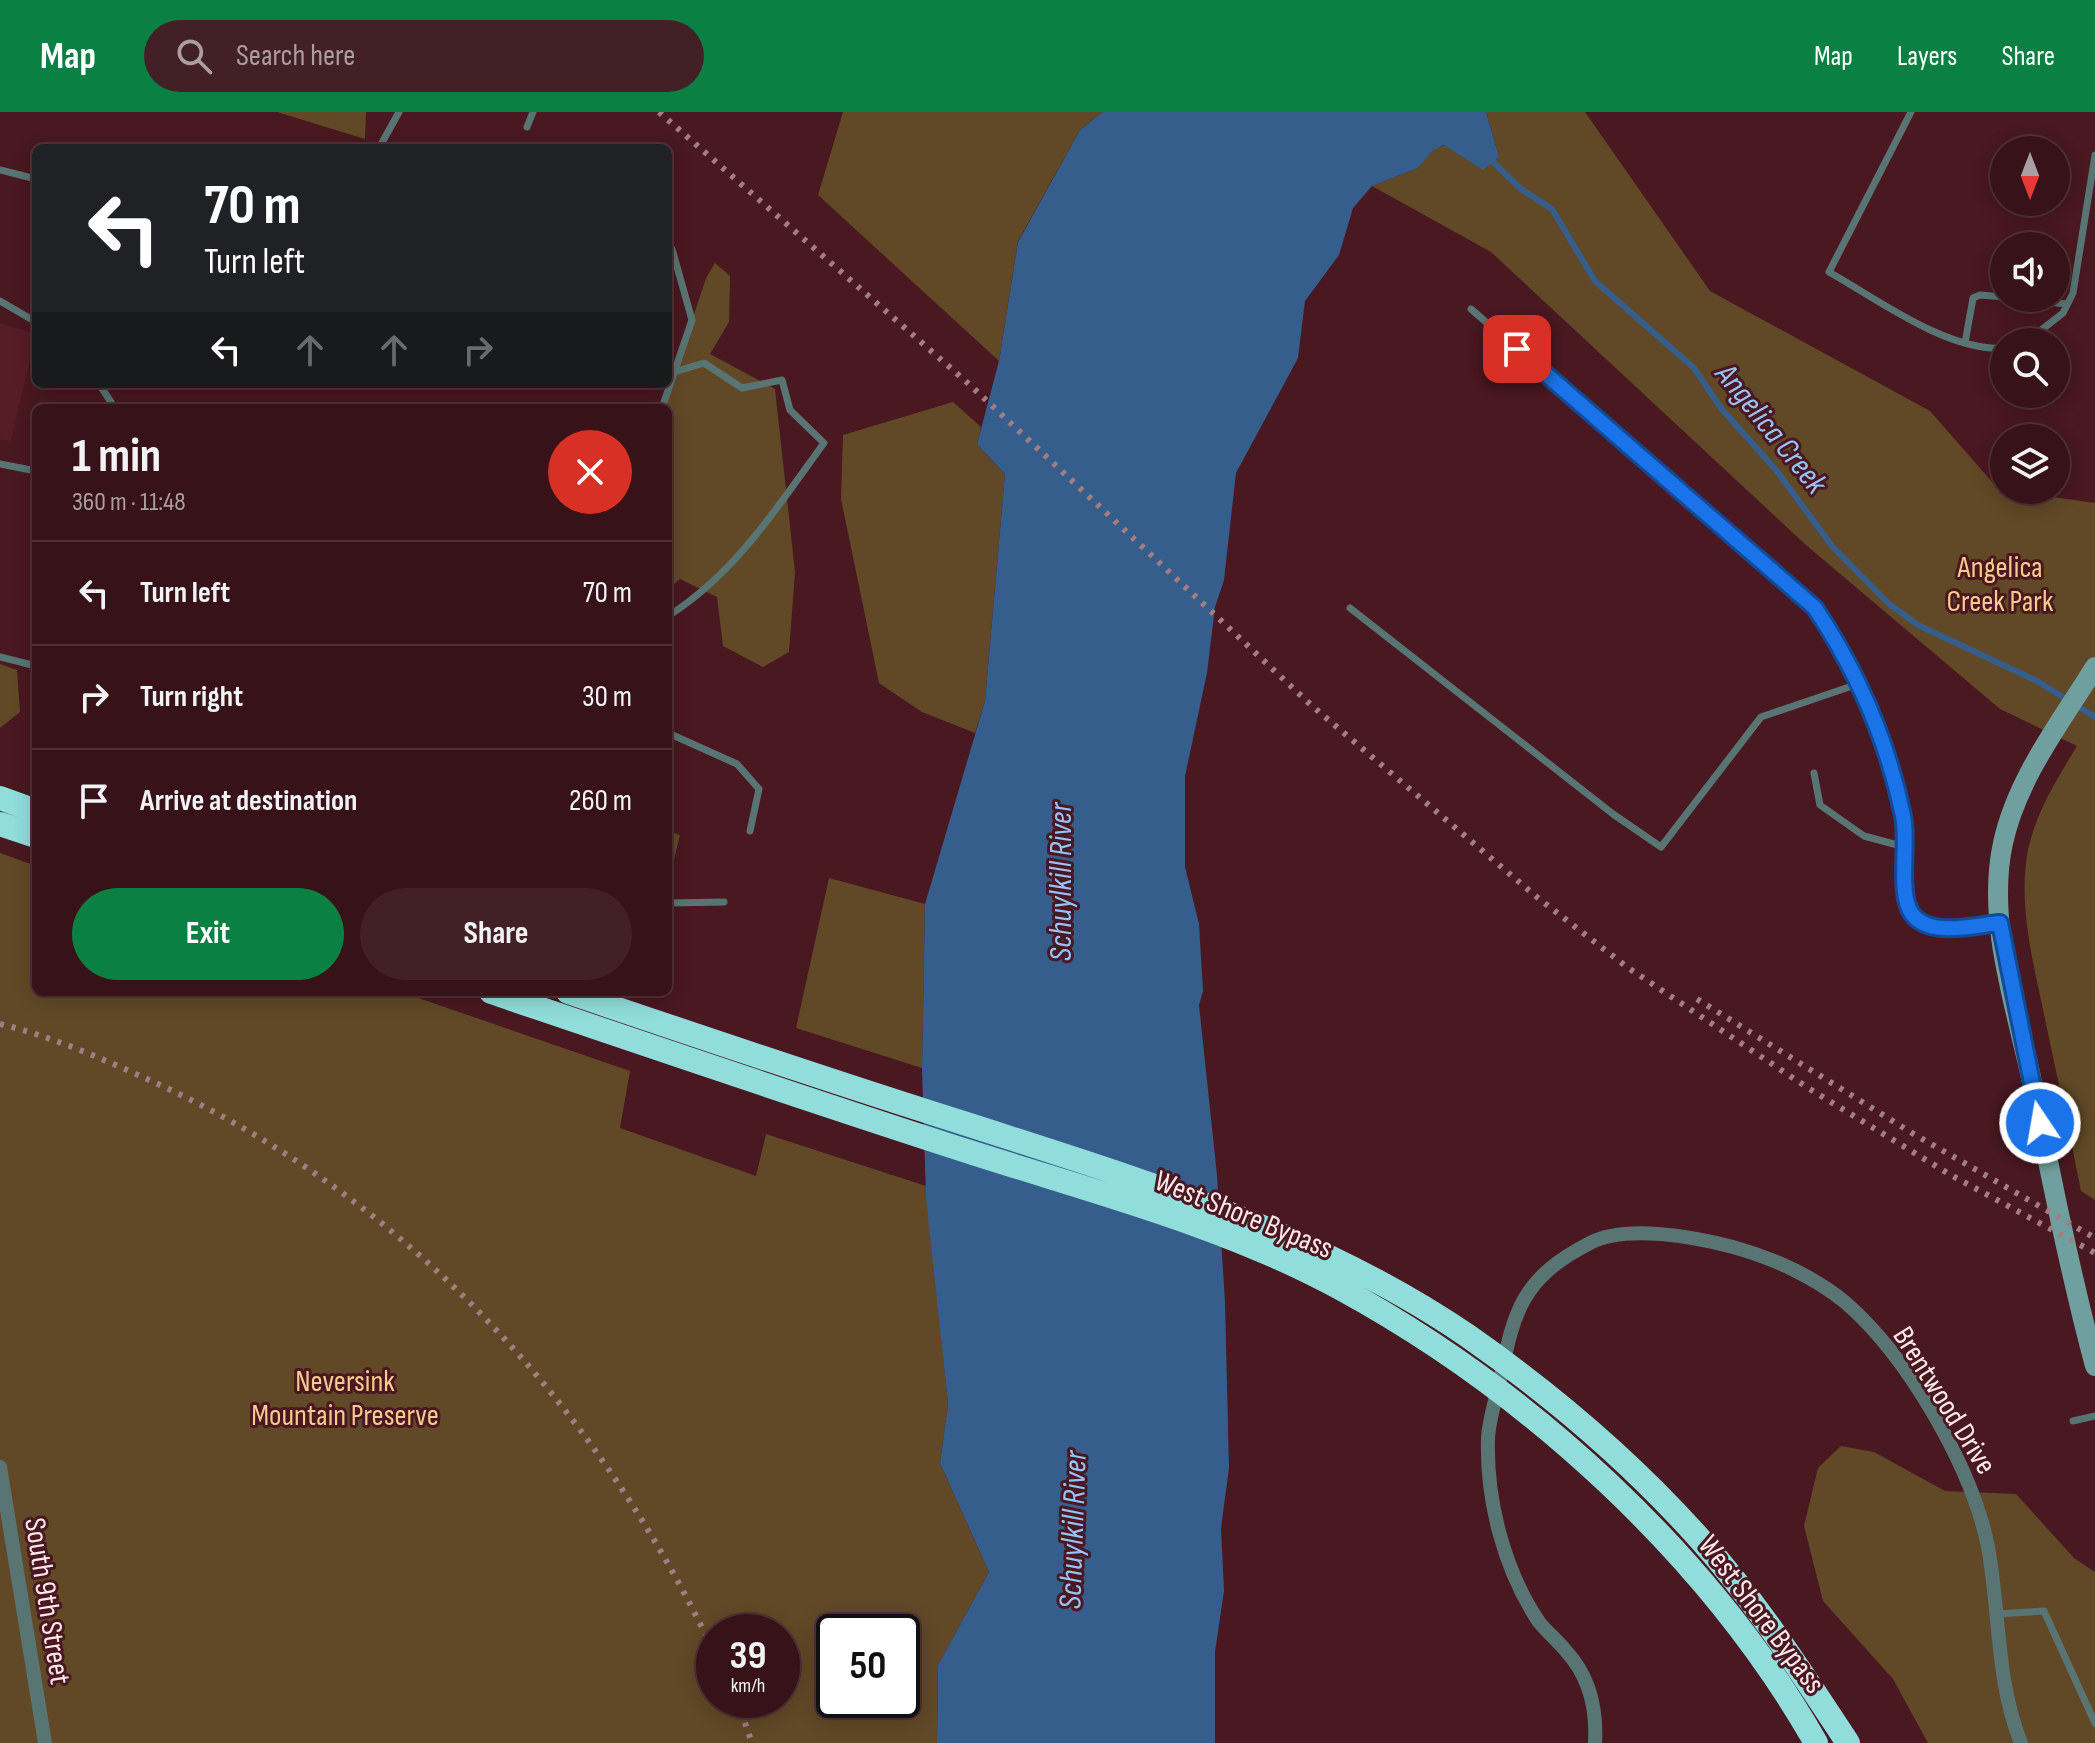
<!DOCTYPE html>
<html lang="en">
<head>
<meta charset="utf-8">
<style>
  :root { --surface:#371218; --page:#422025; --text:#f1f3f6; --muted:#aa9ea2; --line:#513237; --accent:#0b8043 }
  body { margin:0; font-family:"Sofia Sans Condensed",sans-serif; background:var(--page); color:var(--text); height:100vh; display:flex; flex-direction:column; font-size:30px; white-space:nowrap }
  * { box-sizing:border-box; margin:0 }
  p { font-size:26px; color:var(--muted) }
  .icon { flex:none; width:44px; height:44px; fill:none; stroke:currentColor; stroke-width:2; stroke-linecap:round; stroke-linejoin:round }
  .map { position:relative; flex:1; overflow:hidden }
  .details { position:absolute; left:32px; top:292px; width:640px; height:592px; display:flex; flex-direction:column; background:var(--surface); border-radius:12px; box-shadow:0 4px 20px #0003,0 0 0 2px var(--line) }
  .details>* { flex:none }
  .banner { position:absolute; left:32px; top:32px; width:640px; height:244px; border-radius:12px; box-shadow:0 4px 20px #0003,0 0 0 2px var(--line); background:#202124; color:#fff; overflow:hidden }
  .needle { width:52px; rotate:180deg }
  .controls { position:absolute; left:1990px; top:24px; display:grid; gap:16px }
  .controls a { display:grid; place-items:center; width:80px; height:80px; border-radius:50%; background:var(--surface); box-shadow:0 4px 20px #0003,0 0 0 2px var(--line); font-size:40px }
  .speed { position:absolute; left:696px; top:1502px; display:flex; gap:16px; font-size:40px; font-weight:700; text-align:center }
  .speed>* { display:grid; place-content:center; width:104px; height:104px; border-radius:50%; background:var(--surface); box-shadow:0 4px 20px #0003,0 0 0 2px var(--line); line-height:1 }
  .speed small { font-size:20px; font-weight:400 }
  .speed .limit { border:4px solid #111; border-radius:12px; background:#fff; color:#111 }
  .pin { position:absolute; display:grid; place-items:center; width:68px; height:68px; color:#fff; margin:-34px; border-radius:16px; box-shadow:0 4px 12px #0006 }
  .me { position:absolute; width:88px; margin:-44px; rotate:348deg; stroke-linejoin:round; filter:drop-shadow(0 0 6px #0008) }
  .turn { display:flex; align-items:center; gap:28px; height:168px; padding:0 40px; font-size:36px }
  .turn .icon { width:104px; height:104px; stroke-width:2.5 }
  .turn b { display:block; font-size:56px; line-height:68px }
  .lanes { display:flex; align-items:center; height:76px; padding:0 40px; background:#0003; justify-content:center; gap:40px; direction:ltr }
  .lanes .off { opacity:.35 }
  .round { display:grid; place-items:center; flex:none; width:84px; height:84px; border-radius:42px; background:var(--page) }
  .headline { display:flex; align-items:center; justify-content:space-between; height:136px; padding:0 40px }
  h1 { font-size:48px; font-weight:700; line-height:60px }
  .primary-button { display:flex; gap:16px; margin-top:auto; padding:16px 40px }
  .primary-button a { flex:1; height:92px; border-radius:48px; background:var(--accent); color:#fff; font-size:32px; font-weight:700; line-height:92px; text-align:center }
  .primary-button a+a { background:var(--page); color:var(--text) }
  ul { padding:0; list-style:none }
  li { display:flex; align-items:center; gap:24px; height:104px; padding:0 40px; border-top:2px solid var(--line) }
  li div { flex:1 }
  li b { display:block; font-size:30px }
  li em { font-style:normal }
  header { display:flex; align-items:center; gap:48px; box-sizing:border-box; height:112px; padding:0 40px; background:var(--accent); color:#fff }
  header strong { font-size:38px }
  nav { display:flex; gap:44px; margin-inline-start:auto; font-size:28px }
  .search { width:560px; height:72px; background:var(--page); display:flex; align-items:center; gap:20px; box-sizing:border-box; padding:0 28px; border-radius:44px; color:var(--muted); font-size:30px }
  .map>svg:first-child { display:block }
  .built { fill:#571d26 }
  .green { fill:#614927; fill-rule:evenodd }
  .water { fill:#365e8d }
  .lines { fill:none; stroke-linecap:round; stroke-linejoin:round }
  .stream { stroke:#365e8d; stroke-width:6 }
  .service { stroke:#587574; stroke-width:7 }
  .minor { stroke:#587574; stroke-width:14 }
  .secondary { stroke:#6f9f9e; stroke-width:20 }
  .motorway { stroke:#90dddb; stroke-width:24 }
  .rail { stroke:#a17e82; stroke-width:6; stroke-dasharray:4 8; stroke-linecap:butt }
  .route-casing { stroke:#114b97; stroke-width:20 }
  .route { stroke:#1a73e8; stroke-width:14 }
  .labels { text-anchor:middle; stroke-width:6; stroke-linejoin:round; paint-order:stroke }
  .park-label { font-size:30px; fill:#f9ca8c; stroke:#491820 }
  .street-label { font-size:30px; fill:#fee9ea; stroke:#491820 }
  .water-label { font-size:32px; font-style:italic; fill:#96c5fe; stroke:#491820 }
</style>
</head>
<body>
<header>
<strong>Map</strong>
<div class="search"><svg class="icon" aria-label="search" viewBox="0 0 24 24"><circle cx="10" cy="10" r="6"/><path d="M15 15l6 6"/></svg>Search here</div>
<nav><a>Map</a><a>Layers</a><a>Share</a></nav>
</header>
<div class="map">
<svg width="2095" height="1631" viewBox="0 0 2095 1631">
  <rect width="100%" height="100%" fill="#491820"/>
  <!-- built -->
  <path class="built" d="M0,211l36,11 -25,107 -11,-2z"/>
  <!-- green -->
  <path class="green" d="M277,0h89l-1,27z
    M843,0h260l-23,18 -62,111 -19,120 -181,-166z
    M1486,0h99l125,179 220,120 63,72 11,3v4l91,13v697l-14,-9c-11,-55 -23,-111 -35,-167 -11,-56 -29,-116 -18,-174 8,-38 29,-71 49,-104l-77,-37 -194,-164 -315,-293 -119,-66 46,-18 15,-19 12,-4 54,12z
    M715,151l15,13 -1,46 -19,32 65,35 20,183 -6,80 -26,15 -40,-21 -6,-49 -37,-18 -12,10v-181h-5l43,-130z
    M953,290l28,25 -4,17 28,30 -20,227 -10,32 -53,-21 -43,-29 -38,-184 2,-64z
    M0,552l17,6 3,42 -20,16z
    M668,719l12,4 -12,49z
    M0,741l36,13v126h365l229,79 -10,57 136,48 10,-42 160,52 22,218 -8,59 49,109 -51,93 -1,78h-937zM714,1520h68v68h-68zM834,1520h68v68h-68z
    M829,766l96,26 -3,164 -126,-40z
    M1841,1334l33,6 71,39 71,3 58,64 21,14v171h-167l-35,-64 -70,-78 -19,-75 14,-58z"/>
  <!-- water -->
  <path class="water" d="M1103,0h383l13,45 -16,13 -39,-25 -11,5 -15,18 -46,18 -19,22 -14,47 -34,46 -7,57 -62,115 -12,107 -9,27 -8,66 -22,103v91l14,57 4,67 -4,14 18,170 8,127 4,166 -8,60 3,63 -9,61v91h-278l1,-78 51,-93 -49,-109 8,-59 -22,-206 -4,-130 3,-164 60,-203 20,-227 -28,-30 22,-83 19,-119 62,-112z"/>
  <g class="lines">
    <!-- stream -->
    <path class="stream" d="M1489,46l32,31 31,20 43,72 99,87 26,39 56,63 56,76 56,57 30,22 119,56 58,36"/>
    <!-- service -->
    <path class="service" d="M1911,0l-82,160c48,27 119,80 175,76
      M527,15l6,-15
      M379,36l20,-36
      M0,58l36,9
      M2011,186l56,6
      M0,189l36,21
      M1471,197l344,299c39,59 81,143 89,213 3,25 -6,78 12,96 19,19 58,8 82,6
      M2026,230l37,-29 10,-20 22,-138
      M1965,231l8,-45 7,-3 24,2
      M99,272l16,24
      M662,296l30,-88 -20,-71 -4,-1
      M0,352l36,7
      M1350,496l263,206 48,33 100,-130 97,-33
      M668,504c68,-43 110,-110 156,-173l-34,-33 -8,-30 -40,8 -38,-25 -30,9
      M0,545l36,9
      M668,621l69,31 22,25 -9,42
      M1814,661l6,32 44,31 41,11
      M668,791l56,-1
      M2073,1309l22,-5
      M1997,1502l47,-3 51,112"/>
    <!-- minor -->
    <path class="minor" d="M0,1355l45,276
      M1595,1631c2,-34 -5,-66 -29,-92 -8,-10 -19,-19 -27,-29 -35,-52 -53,-122 -51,-184 1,-19 8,-39 12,-58 14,-70 22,-102 90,-137 36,-19 105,-6 143,4 40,11 82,30 113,56 62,54 126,164 142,244 12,65 8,134 33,196"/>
    <!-- secondary -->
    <path class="secondary" d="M2095,555c-34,55 -78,111 -92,176 -17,78 13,163 29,239 19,95 38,190 63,284"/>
    <!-- motorway -->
    <path class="motorway" d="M0,686l36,13
      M0,712l36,12
      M491,880c162,55 323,110 485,162 122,39 249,72 362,133 190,103 371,268 478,456
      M568,880c135,46 271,92 408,135 170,55 343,107 492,209 83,58 164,127 231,202 57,63 102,134 149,205"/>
    <!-- rail -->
    <path class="rail" d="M659,0l311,273 341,320 227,193 89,69 181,121 141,86 146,79
      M1697,887l215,134 183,105
      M0,912c50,12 101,34 147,55 255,114 448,323 567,573
      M737,1588l15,43"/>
  </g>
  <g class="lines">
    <defs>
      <path id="route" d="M1517,237l298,259c42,63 73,135 88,208 6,26 -6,77 9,98 18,24 63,11 88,9l40,200"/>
    </defs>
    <!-- route casing -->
    <use href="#route" class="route-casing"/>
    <!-- route -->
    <use href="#route" class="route"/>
  </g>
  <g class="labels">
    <!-- park labels -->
    <g class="park-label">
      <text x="2000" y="465">Angelica<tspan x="2000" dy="34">Creek Park</tspan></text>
      <text x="345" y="1279">Neversink<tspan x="345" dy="34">Mountain Preserve</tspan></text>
    </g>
    <!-- street labels -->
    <g class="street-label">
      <text transform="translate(1244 1102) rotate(22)" y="10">West Shore Bypass</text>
      <text transform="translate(1945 1288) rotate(58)" y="10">Brentwood Drive</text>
      <text transform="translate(48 1489) rotate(81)" y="10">South 9th Street</text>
      <text transform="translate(1762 1502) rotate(53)" y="10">West Shore Bypass</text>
    </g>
    <!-- water labels -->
    <g class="water-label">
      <text transform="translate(1772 316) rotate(51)" y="11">Angelica Creek</text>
      <text transform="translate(1060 770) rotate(-90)" y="11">Schuylkill River</text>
      <text transform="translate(1072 1418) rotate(-88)" y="11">Schuylkill River</text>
    </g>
  </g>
</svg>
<div class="controls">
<a><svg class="needle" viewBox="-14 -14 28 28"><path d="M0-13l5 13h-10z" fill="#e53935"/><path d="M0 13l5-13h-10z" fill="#aa9ea2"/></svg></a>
<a><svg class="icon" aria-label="sound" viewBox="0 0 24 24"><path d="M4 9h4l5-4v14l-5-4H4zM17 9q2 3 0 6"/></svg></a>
<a><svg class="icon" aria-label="search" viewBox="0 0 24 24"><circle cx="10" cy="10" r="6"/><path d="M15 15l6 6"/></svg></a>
<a><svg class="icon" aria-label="layers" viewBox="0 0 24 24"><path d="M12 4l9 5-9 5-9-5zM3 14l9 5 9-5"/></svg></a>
</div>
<div class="speed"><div>39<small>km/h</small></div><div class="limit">50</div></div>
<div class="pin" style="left:1517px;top:237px;background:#d93025"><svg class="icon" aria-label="arrive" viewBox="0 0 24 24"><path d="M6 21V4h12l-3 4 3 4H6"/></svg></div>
<svg class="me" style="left:2040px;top:1011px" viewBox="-20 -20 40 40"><circle r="17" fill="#1a73e8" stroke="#fff" stroke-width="3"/><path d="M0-11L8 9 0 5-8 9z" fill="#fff"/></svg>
<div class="banner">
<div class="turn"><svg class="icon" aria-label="left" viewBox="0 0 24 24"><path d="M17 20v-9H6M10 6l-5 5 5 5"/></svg><div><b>70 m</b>Turn left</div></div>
<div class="lanes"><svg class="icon" aria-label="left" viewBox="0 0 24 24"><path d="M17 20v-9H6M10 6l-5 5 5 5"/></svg><svg class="icon off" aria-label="ahead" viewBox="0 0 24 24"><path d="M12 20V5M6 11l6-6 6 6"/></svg><svg class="icon off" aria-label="ahead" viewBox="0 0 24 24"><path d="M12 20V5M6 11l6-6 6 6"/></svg><svg class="icon off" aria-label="right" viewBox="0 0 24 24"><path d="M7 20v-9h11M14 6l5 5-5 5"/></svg></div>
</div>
<section class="details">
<div class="headline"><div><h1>1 min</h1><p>360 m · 11:48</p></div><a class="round" style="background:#d93025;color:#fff"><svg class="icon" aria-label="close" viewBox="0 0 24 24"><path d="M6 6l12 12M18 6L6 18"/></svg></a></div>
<ul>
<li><svg class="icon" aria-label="left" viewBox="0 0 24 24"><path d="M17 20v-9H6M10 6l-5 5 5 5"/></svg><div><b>Turn left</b></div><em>70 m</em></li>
<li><svg class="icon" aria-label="right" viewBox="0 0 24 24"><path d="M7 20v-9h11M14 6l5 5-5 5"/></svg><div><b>Turn right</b></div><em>30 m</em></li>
<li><svg class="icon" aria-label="arrive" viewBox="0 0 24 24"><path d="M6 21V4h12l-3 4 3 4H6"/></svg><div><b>Arrive at destination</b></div><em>260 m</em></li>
</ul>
<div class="primary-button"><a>Exit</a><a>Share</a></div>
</section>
</div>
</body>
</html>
